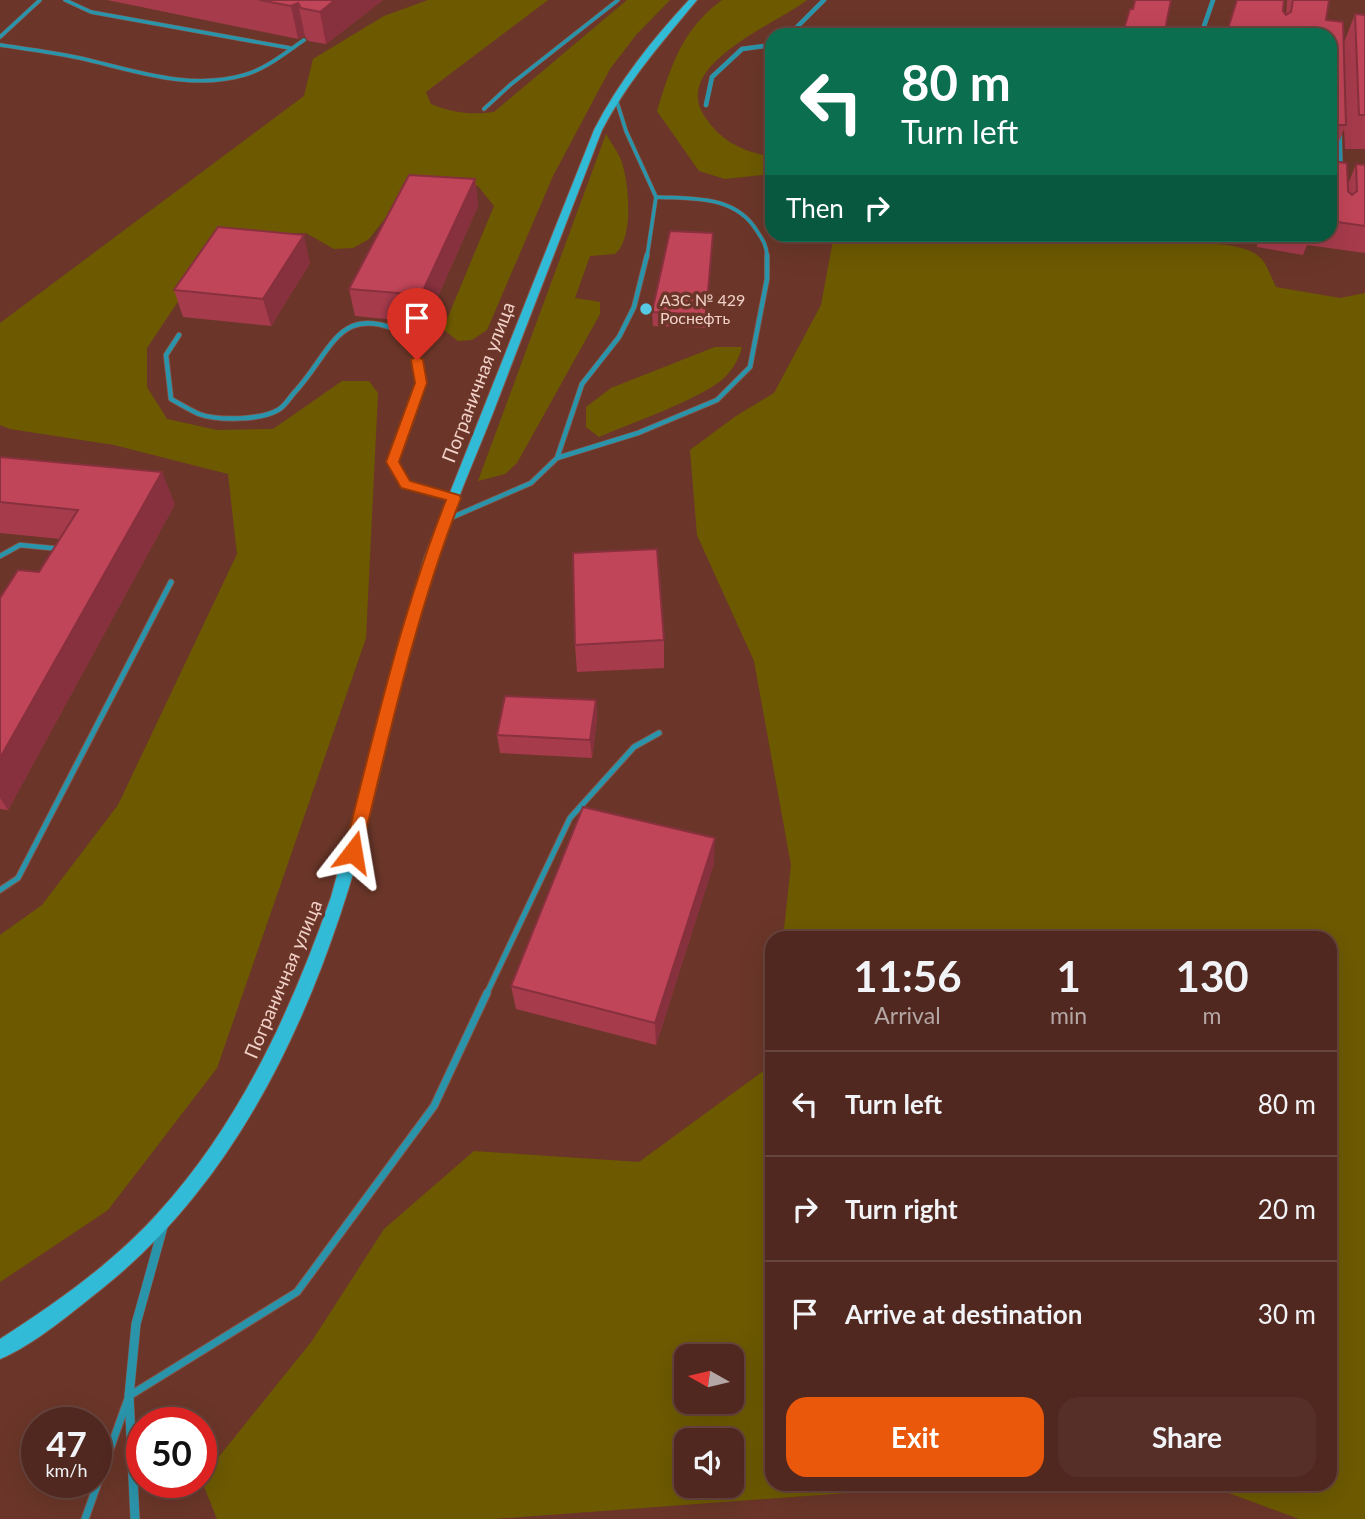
<!DOCTYPE html>
<html lang="en">
<head>
<meta charset="utf-8">
<style>
  :root { --surface:#50281f; --page:#563028; --text:#f1f3f6; --muted:#b4a6a4; --line:#67443d; --accent:#ea580c }
  body { margin:0; font-family:Lato,sans-serif; background:var(--page); color:var(--text); height:100vh; display:flex; flex-direction:column; font-size:26px; white-space:nowrap }
  * { box-sizing:border-box; margin:0 }
  p { font-size:23px; color:var(--muted) }
  .icon { flex:none; width:38px; height:38px; fill:none; stroke:currentColor; stroke-width:2; stroke-linecap:round; stroke-linejoin:round }
  .map { position:relative; flex:1; overflow:hidden }
  .details { position:absolute; left:765px; top:931px; width:572px; height:560px; display:flex; flex-direction:column; background:var(--surface); border-radius:21px; box-shadow:0 7px 28px #0002,0 0 0 2px var(--line) }
  .details>* { flex:none }
  .top-card { position:absolute; left:765px; top:28px; width:572px; height:214px; border-radius:21px; box-shadow:0 7px 28px #0002,0 0 0 2px var(--line); background:#0b6e4f; color:#fff; overflow:hidden }
  .needle { width:46px; rotate:278deg }
  .tools { position:absolute; left:674px; top:1344px; display:grid; gap:14px }
  .tools a { display:grid; place-items:center; width:70px; height:70px; border-radius:14px; background:var(--surface); box-shadow:0 7px 28px #0002,0 0 0 2px var(--line); font-size:35px }
  .speed { position:absolute; left:21px; top:1407px; display:flex; gap:14px; font-size:35px; font-weight:700; text-align:center }
  .speed>* { display:grid; place-content:center; width:91px; height:91px; border-radius:50%; background:var(--surface); box-shadow:0 7px 28px #0002,0 0 0 2px var(--line); line-height:1 }
  .speed small { font-size:18px; font-weight:400 }
  .speed .limit { border:10px solid #d22; background:#fff; color:#111 }
  .pin { position:absolute; display:grid; place-items:center; width:60px; height:60px; color:#fff; margin:-72px -30px; border-radius:50% 50% 50% 0; rotate:-45deg; box-shadow:0 0 7px #0007 }
  .pin .icon { rotate:45deg }
  .me { position:absolute; width:77px; margin:-38px; rotate:14deg; stroke-linejoin:round; filter:drop-shadow(0 0 5px #0008) }
  .turn { display:flex; align-items:center; gap:24px; height:147px; padding:0 21px; font-size:32px }
  .turn .icon { width:91px; height:91px; stroke-width:2.5 }
  .turn b { display:block; font-size:49px; line-height:60px }
  .then { display:flex; align-items:center; height:66px; padding:0 21px; background:#0003; gap:14px; font-size:26px }
  .eta { display:flex; justify-content:space-evenly; align-items:center; height:119px; text-align:center }
  .eta b { font-size:42px; font-weight:700; line-height:49px }
  .button { display:flex; gap:14px; margin-top:auto; padding:14px 21px }
  .button a { flex:1; height:80px; border-radius:21px; background:var(--accent); color:#fff; font-size:28px; font-weight:700; line-height:80px; text-align:center }
  .button a+a { background:var(--page); color:var(--text) }
  ul { padding:0; list-style:none }
  li { display:flex; align-items:center; gap:21px; height:105px; padding:0 21px; border-top:2px solid var(--line) }
  li div { flex:1 }
  li b { display:block; font-size:26px }
  li em { font-style:normal }
  .map>svg:first-child { display:block }
  .green { fill:#6d5a00; fill-rule:evenodd }
  .lines { fill:none; stroke-linecap:round; stroke-linejoin:round }
  .service-far3-casing { stroke:#865549; stroke-width:4.5 }
  .service-far2-casing { stroke:#865549; stroke-width:6 }
  .service-far1-casing { stroke:#865549; stroke-width:7 }
  .service-casing { stroke:#865549; stroke-width:9 }
  .minor-far1-casing { stroke:#865549; stroke-width:5 }
  .minor-casing { stroke:#865549; stroke-width:10 }
  .secondary-casing { stroke:#865549; stroke-width:2 }
  .service-far3 { stroke:#2a94ab; stroke-width:3.5 }
  .service-far2 { stroke:#2a94ab; stroke-width:4.5 }
  .service-far1 { stroke:#2a94ab; stroke-width:5 }
  .service { stroke:#2a94ab; stroke-width:7 }
  .minor-far1 { stroke:#2a94ab; stroke-width:4.5 }
  .minor { stroke:#2a94ab; stroke-width:9 }
  .secondary { fill:#31bbd7; fill-rule:evenodd }
  .wall { fill:#a63b4c }
  .shaded-wall { fill:#87303e }
  .building { fill:#c14558; stroke:#87303e; stroke-width:2 }
  .route { fill:#ea580c; stroke:#983908; stroke-width:2 }
  .poi-dot { fill:#57c9e2; stroke:#6b3629; stroke-width:2.5 }
  .labels { text-anchor:middle; stroke-width:7; stroke-linejoin:round; paint-order:stroke }
  .far-poi-label { font-size:16px; fill:#f1d1c8; stroke:#6b3629; text-anchor:start }
  .street-label { font-size:19px; fill:#f1d1c8; stroke:#6b3629 }
</style>
</head>
<body>
<div class="map">
<svg width="1365" height="1519" viewBox="0 0 1365 1519">
  <rect width="100%" height="100%" fill="#6b3629"/>
  <!-- green -->
  <path class="green" d="M428,0h120l-122,92 5,12c22,9 39,11 63,8l133,-112h43l-34,35 -26,34 -57,107 -66,154 -15,10 -14,1 -15,-12 51,-123 -16,-20 -41,-5 -29,8 -39,50 -16,9 -19,1 -28,-16 -67,2 -26,14 -66,99v39l20,32 50,11 56,-1 69,-48h27l9,12 -12,245 -149,430 -109,142 -108,72v-347l42,-30 76,-100 119,-251 -9,-80 -114,-29 -104,-16 -10,-4v-102l304,-227 9,-37 71,-43z
    M722,0h85c-30,24 -138,65 -102,117 17,25 37,34 67,40v17l-47,5 -26,-8 -42,-60c14,-45 25,-82 65,-111z
    M606,134c5,9 13,19 16,29 7,21 12,76 -7,91l-25,2 -15,42 25,4v12l-83,149 -12,11 -27,7z
    M834,235h317c33,17 92,-2 113,27 5,8 8,17 12,25l64,11 25,-5v1226h-66l-95,-35h126v-546h-547l8,-73 -37,-204 -57,-126 -7,-85 46,-34 38,-23 47,-88z
    M715,347h27c-3,12 -10,24 -19,32 -25,21 -92,44 -124,58l-13,-10v-20l25,-19z
    M772,1048v436h197l-476,35h-276l-16,-40 111,-138 72,-112 90,-78 165,11 131,-96zM732,1356v46h-46v-46zM732,1440v46h-46v-46z"/>
  <g class="lines">
    <defs>
      <path id="service-far3" d="M65,0l26,12 199,36
        M0,37l40,-37
        M0,45c27,4 53,7 80,13 53,12 109,33 164,17 22,-6 41,-22 60,-35
        M616,99l10,32 30,66 -9,60
        M484,109l26,-24 108,-85
        M1340,135l1,32
        M656,197c38,2 79,-2 101,34 6,9 10,15 10,26"/>
      <path id="service-far2" d="M179,335l-13,20 5,44c9,5 19,11 28,15 19,7 62,6 79,-4 6,-3 11,-11 15,-16 41,-43 44,-97 120,-57l8,46 -29,79 13,23 49,13
        M557,458l81,-25 79,-33 33,-33 17,-88v-24
        M446,520l85,-37 26,-25 25,-74 37,-47 15,-30 13,-52
        M0,556l20,-11 41,4"/>
      <path id="service-far1" d="M0,890l18,-12 153,-296
        M486,995l84,-177 64,-71 25,-14"/>
      <path id="service" d="M85,1519l44,-123 168,-104 137,-186 53,-113"/>
      <path id="minor-far1" d="M789,35l35,-35
        M1201,35l12,-35
        M706,105l6,-28 30,-28 30,-4"/>
      <path id="minor" d="M135,1519l-6,-123 7,-72 27,-97"/>
      <path id="secondary" d="M689,0h8c-35,42 -69,81 -95,130 -36,94 -73,188 -109,283 -19,48 -40,95 -56,144 -29,82 -45,169 -66,252 -45,177 -121,361 -267,478 -29,23 -70,58 -104,72v-20c56,-36 113,-76 158,-126 82,-90 133,-202 173,-316l93,-339 170,-428c25,-49 58,-90 95,-130z"/>
    </defs>
    <!-- service-far3 casing -->
    <use href="#service-far3" class="service-far3-casing"/>
    <!-- service-far2 casing -->
    <use href="#service-far2" class="service-far2-casing"/>
    <!-- service-far1 casing -->
    <use href="#service-far1" class="service-far1-casing"/>
    <!-- service casing -->
    <use href="#service" class="service-casing"/>
    <!-- minor-far1 casing -->
    <use href="#minor-far1" class="minor-far1-casing"/>
    <!-- minor casing -->
    <use href="#minor" class="minor-casing"/>
    <!-- secondary casing -->
    <use href="#secondary" class="secondary-casing"/>
    <!-- service-far3 -->
    <use href="#service-far3" class="service-far3"/>
    <!-- service-far2 -->
    <use href="#service-far2" class="service-far2"/>
    <!-- service-far1 -->
    <use href="#service-far1" class="service-far1"/>
    <!-- service -->
    <use href="#service" class="service"/>
    <!-- minor-far1 -->
    <use href="#minor-far1" class="minor-far1"/>
    <!-- minor -->
    <use href="#minor" class="minor"/>
    <!-- secondary -->
    <use href="#secondary" class="secondary"/>
  </g>
  <!-- wall -->
  <path class="wall" d="M107,0h276l-57,44 -18,-3 -3,-5 -7,3z
    M1237,0l46,11 3,4 1,-15h42l-3,20 17,25 12,-31 10,1v134h-20l-1,-20 -8,20 -6,1v-115z
    M1330,161l18,23 8,-20 9,1v88l-58,-8 -4,10 -46,-8 2,-13h71z
    M475,179l3,27 -52,117 -71,-7 -6,-27z
    M713,233l-7,95 -53,-2 -1,-14z
    M310,263l-39,63 -88,-9 -9,-27z
    M0,457l175,47 -167,306 -8,-1v-211l39,-26 21,-33 -60,-6z
    M664,640v28l-87,4 -2,-27z
    M596,700l1,19 -5,39 -92,-5 -3,-18z
    M714,863l-58,182 -140,-36 -5,-23z"/>
  <!-- shaded-wall -->
  <path class="shaded-wall" d="M335,0h48l-57,44 -6,-32z
    M298,3l7,33 -7,3 -7,-33z
    M475,179l3,27 -52,117 -5,-28z
    M713,233l-1,14 -6,81v-13z
    M304,235l6,28 -39,63 -8,-27z
    M162,472l13,32 -167,306 -8,-12v-40z
    M596,700l1,19 -5,39 -2,-18z
    M715,838l-1,25 -58,182 -1,-22z"/>
  <!-- building -->
  <path class="building" d="M259,0h76l-15,12 -19,-4 -3,-5 -7,3z
    M1135,0h36l-7,35h-42l8,-26h3z
    M1237,0h47l-1,11 3,4 5,-3 2,-12h36l-3,20 17,2 3,103h-16v-90h-104z
    M1355,14l10,1v100h-6z
    M1330,161l17,2 1,28 4,4 5,-4 -1,-27 9,1v61l-35,-5z
    M409,175l66,4 -54,116 -72,-6z
    M218,227l86,8 -41,64 -89,-9z
    M670,231l43,2 -7,82 -54,-3z
    M0,457l162,15 -162,286v-160l18,-28 21,2 39,-62 -78,-8z
    M657,549l7,91 -89,5 -2,-92z
    M505,696l91,4 -6,40 -93,-5z
    M583,807l132,31 -60,185 -144,-37z"/>
  <!-- route -->
  <path class="route" d="M417,356l6,4 4,23 -28,79 11,19 49,14 2,3c-45,115 -71,234 -100,354l-2,5h-12l-3,-5c30,-119 57,-238 102,-352l-45,-12 -15,-26 29,-79 -4,-23z"/>
  <!-- markers -->
  <circle class="poi-dot" cx="646" cy="309" r="7"/>
  <g class="labels">
    <!-- far-poi labels -->
    <g class="far-poi-label">
      <text x="660" y="306">АЗС № 429<tspan x="660" dy="18">Роснефть</tspan></text>
    </g>
    <!-- street labels -->
    <g class="street-label">
      <text transform="translate(478 382) rotate(-69)" y="7">Пограничная улица</text>
      <text transform="translate(283 979) rotate(-67)" y="7">Пограничная улица</text>
    </g>
  </g>
</svg>
<div class="tools">
<a><svg class="needle" viewBox="-14 -14 28 28"><path d="M0-13l5 13h-10z" fill="#e53935"/><path d="M0 13l5-13h-10z" fill="#b4a6a4"/></svg></a>
<a><svg class="icon" aria-label="sound" viewBox="0 0 24 24"><path d="M4 9h4l5-4v14l-5-4H4zM17 9q2 3 0 6"/></svg></a>
</div>
<div class="speed"><div>47<small>km/h</small></div><div class="limit">50</div></div>
<div class="pin" style="left:417px;top:360px;background:#d93025"><svg class="icon" aria-label="arrive" viewBox="0 0 24 24"><path d="M6 21V4h12l-3 4 3 4H6"/></svg></div>
<svg class="me" style="left:353px;top:852px" viewBox="-20 -20 40 40"><path d="M0-17L14 15 0 8-14 15z" fill="#ea580c" stroke="#fff" stroke-width="4"/></svg>
<div class="top-card">
<div class="turn"><svg class="icon" aria-label="left" viewBox="0 0 24 24"><path d="M17 20v-9H6M10 6l-5 5 5 5"/></svg><div><b>80 m</b>Turn left</div></div>
<div class="then">Then<svg class="icon" aria-label="right" viewBox="0 0 24 24"><path d="M7 20v-9h11M14 6l5 5-5 5"/></svg></div>
</div>
<section class="details">
<div class="eta">
<div><b>11:56</b><p>Arrival</p></div>
<div><b>1</b><p>min</p></div>
<div><b>130</b><p>m</p></div>
</div>
<ul>
<li><svg class="icon" aria-label="left" viewBox="0 0 24 24"><path d="M17 20v-9H6M10 6l-5 5 5 5"/></svg><div><b>Turn left</b></div><em>80 m</em></li>
<li><svg class="icon" aria-label="right" viewBox="0 0 24 24"><path d="M7 20v-9h11M14 6l5 5-5 5"/></svg><div><b>Turn right</b></div><em>20 m</em></li>
<li><svg class="icon" aria-label="arrive" viewBox="0 0 24 24"><path d="M6 21V4h12l-3 4 3 4H6"/></svg><div><b>Arrive at destination</b></div><em>30 m</em></li>
</ul>
<div class="button"><a>Exit</a><a>Share</a></div>
</section>
</div>
</body>
</html>
